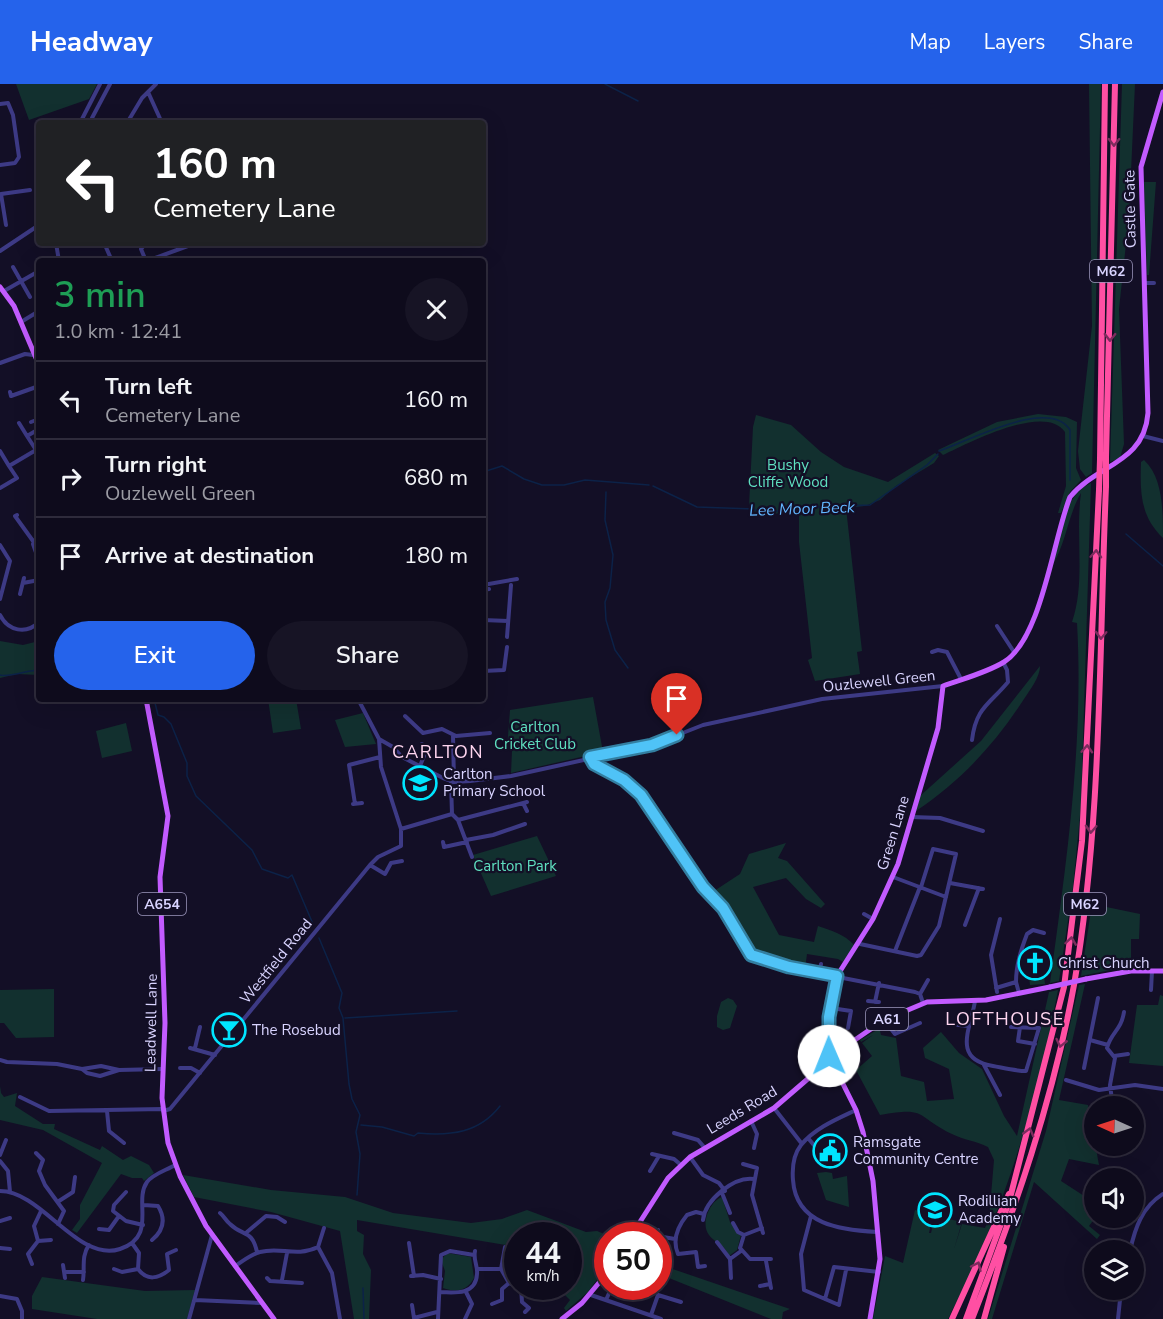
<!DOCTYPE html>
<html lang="en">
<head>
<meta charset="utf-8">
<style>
  :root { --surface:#0e0b1c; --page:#171425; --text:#f1f3f6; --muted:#9b9ba3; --line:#2e2b3b; --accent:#2563eb }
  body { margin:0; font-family:"Nunito Sans",sans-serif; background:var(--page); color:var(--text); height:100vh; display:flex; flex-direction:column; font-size:22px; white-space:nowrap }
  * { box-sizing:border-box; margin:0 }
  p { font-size:20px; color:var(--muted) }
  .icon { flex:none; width:33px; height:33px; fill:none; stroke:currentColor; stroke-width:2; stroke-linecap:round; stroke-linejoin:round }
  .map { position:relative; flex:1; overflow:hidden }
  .panel { position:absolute; left:36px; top:174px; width:450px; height:444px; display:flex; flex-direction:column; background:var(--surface); border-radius:6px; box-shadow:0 6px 24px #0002,0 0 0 2px var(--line) }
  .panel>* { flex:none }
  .banner { position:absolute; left:36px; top:36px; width:450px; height:126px; border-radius:6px; box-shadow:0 6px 24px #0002,0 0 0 2px var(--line); background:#202124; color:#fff; overflow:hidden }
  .needle { width:39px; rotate:273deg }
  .buttons { position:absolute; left:1084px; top:1012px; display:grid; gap:12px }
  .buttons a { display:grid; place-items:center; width:60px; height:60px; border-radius:50%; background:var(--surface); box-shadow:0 6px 24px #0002,0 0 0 2px var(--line); font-size:30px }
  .speed { position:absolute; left:504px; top:1138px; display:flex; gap:12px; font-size:30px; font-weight:700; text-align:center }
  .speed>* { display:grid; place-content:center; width:78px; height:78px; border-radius:50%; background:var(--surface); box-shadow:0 6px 24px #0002,0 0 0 2px var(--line); line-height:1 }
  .speed small { font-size:15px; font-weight:400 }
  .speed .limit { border:9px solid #d22; background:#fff; color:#111 }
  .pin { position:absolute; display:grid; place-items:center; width:51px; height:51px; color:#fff; margin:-62px -26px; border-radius:50% 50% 50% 0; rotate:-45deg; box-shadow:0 0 6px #0007 }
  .pin .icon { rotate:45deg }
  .me { position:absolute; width:66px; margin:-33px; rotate:359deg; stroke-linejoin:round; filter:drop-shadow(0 0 4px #0008) }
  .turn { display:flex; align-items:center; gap:21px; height:126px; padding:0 18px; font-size:27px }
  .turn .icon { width:78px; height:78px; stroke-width:2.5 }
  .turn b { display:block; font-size:42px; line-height:51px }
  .round { display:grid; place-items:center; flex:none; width:63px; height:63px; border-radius:32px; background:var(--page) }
  .headline { display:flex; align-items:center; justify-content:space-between; height:102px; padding:0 18px }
  h1 { font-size:36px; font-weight:600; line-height:45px; color:#1e9e55 }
  .cta { display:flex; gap:12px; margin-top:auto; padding:12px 18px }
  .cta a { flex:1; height:69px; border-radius:36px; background:var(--accent); color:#fff; font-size:24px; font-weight:600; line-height:69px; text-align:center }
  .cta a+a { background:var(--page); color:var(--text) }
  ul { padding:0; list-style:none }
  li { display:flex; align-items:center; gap:18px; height:78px; padding:0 18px; border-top:2px solid var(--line) }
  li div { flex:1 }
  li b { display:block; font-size:22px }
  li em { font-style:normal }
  header { display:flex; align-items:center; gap:36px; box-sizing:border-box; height:84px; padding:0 30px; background:var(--accent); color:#fff }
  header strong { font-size:28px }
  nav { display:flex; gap:33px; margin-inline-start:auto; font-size:21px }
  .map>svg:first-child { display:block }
  .green { fill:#12302f }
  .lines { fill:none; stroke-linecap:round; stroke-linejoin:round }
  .stream { stroke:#0c2248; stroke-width:1.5 }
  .minor { stroke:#3d3a85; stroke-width:4 }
  .major { stroke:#c25bff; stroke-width:5 }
  .highway { stroke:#ff4fa3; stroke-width:6 }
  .major-bridge { stroke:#c25bff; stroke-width:5 }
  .highway-bridge { stroke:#ff4fa3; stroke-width:6 }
  .oneway { stroke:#7d2c5e }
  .route-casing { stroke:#337fa1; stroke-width:15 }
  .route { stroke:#4fc3f7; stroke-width:10 }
  .labels { text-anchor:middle; stroke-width:4.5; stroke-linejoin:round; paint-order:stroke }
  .shield { fill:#130f26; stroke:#9e99be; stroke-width:1.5 }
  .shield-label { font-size:14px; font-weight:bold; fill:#d9d4ff }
  .street-label { font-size:15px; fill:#d9d4ff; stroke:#130f26 }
  .park-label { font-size:15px; fill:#5fe0c0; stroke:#130f26 }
  .poi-label { font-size:15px; fill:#d9d4ff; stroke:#130f26; text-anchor:start }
  .water-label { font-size:16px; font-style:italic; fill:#62b6ff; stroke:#130f26 }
  .quarter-label { font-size:18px; letter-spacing:1.5px; fill:#ffd6f0; stroke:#130f26 }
</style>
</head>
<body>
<header>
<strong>Headway</strong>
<nav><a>Map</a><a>Layers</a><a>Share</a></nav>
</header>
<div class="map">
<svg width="1163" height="1235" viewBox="0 0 1163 1235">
  <rect width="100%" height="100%" fill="#130f26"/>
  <!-- green -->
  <path class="green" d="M16,0h81l-8,15 -60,21z
    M1089,0h12l-9,389 -6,4 -6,-8 -2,-18 14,-125z
    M1122,0h13l-6,132 -10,93 5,135 -4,14 -10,4z
    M1144,98h12l-7,93h-2z
    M1038,330l28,3 11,5 -1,46 5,12 -11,12 -9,21h-3l8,-27 -1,-54c-20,-30 -98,12 -122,23l-5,-5 59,-28z
    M756,331l35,10 30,27 23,15 44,15 47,-29 4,3 -5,7 -38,23 -16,14 -15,6 -19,2 16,143 -5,1 3,22 -45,7 -7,-21 4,-2 -13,-116v-31l-26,3 -23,-3 -1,-5 4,-79z
    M1144,376c19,17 19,51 19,78 -23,-22 -23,-46 -22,-76z
    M1091,399l-10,322 -8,82 -14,94 -9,2c16,-119 34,-239 27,-360l-5,-1c14,-41 3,-87 9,-129 -13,22 -15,50 -28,71 7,-27 9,-68 38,-81z
    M0,557l23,4 16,-4v34l-22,-1 -17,4z
    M1040,582c0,11 -10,24 -16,33 -29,45 -63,82 -108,112l4,-15 61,-55z
    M593,613l10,55 -92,21 1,-22 -5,-2 3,-39z
    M268,615h28l5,30 -28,4z
    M363,629l13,31 -31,3 -10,-27z
    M126,639l6,28 -30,7 -6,-27z
    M537,752l19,40 -65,20 -18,-41z
    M786,759l-8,15 9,3 38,43 -4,4 -15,-9 -20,-21 -33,9 26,48 35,7 4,-16c14,5 26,8 36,19l-11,17 -5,-3 -31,-5 -2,15 -53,-16 -25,-43 -16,-17 29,-19 9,-20z
    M1092,820l48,10 -1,25h-8v27l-50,10z
    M1041,869l4,31 -15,1 -4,-31z
    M1085,900l-26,116 29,5 11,60 -30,-6 -8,22 34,22v15l-6,8 11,9 -3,4 -63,-57 -42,137h-4l58,-188 33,-146z
    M54,905v48l-38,1 -12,-15h-4v-33z
    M1058,906c-16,84 -38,167 -71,246 -11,28 -26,56 -39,83h-75l12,-63 18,7 12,-53 18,5 -4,18h2l4,-17 27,6 -8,27 8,-25 23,4 4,-9 5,-59 -6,-13c-12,-6 -24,-7 -36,-13 -37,-18 -24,-28 -72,-19l-24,-45 16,-14 -10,-13 11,-8 -12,7 -1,-2 24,-14 2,1 -6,4 1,4 15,3 5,38 23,6 3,19 27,-2 -5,-30 -24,-11 -2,-10 18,-16 18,21 23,16 22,47 13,20 32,-144z
    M1160,911l3,1v70l-34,-3 8,-58h21z
    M728,914l5,2 4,6 -7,22 -7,2 -6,-3v-11l4,-14z
    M0,1002l1,7 3,4 13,-4 -2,13 28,18h12l-1,5 46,21 2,-4 21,14 8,-4 18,9 5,8 -10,8 -2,-3h-10l-11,-4 -44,59 -5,-3 8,-11v-14l22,-42 -59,-33 -43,-10z
    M826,1088l6,1 1,6 14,-3 2,31 -23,-7 -9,-27z
    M183,1091l88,15 74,7 48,16 78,10 31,-4 25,-9 59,22 11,-1 12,5 -2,30 -19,26 -22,19 -2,-3 6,-8 -11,-11v-2h9v-51h-50l-1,11 -160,-27v11l7,4 -1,19 8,16 -2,49h-15l-14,-88 -69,-19 -77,-15z
    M722,1113l8,25 11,13 -4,15 -8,6c-7,-15 -12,-11 -20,-21 -9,-11 1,-34 13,-38z
    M447,1169l24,4 3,21c-7,13 -18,15 -31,10l2,-17 -4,-11z
    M658,1180l132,45 -7,3 -1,7h-11l-112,-45z
    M42,1193l103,14 50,-1 -8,29h-90l-65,-10v-13z"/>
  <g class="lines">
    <!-- stream -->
    <path class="stream" d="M605,0l33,17
      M939,367c28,-9 111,-55 131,-21v50
      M483,388l19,-6 22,13 18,6h22l21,-5 64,5
      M653,402l44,21 57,2 5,3 4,-2 10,2 20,-4 77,-3 57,-40 11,-11
      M606,408l-1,28 8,35 -3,33 -5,14 1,18 9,30 13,18
      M1126,450l37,32
      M0,591c8,3 28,-5 39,-5
      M154,615l4,16 6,2 7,7 16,39v13l9,20 56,54 10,19 26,9 4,-3 21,49
      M319,854l23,55 -3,15 4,10 6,66 3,15 8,16 -4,17 4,22 -3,41
      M345,934l112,-7
      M361,1041l21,2 32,9 4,-3c33,3 61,0 82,-27
      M363,1204l1,31"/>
    <!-- minor -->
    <path class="minor" d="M148,8l14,31
      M0,20l8,-1 5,12 6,42 -4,6 -15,2
      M80,39l20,-39
      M92,39v-5l18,-34
      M127,39l15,-25 14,-14
      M1,110l5,31
      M1,110l29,-4
      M56,159l3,18
      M146,159l-5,6 5,12
      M105,161l7,16
      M0,167l39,-26
      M147,177l49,-18
      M13,183l17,30
      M1144,199h10
      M4,207l35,-20
      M21,238l18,-11
      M0,279l25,-9 8,1
      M10,308l1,4 28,-10
      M31,338l8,-3
      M19,339l8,13
      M1143,352l20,5
      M0,367l9,15 27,-16 -9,-14 12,-7
      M0,404l17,-10 -8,-12
      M17,431l-2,1 18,25
      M39,450l-6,10 6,17
      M0,461l10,16 -10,38
      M23,499l16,-3
      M483,501l34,-6
      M483,506l6,-1
      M20,510l4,-16
      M0,531c8,16 26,20 39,7
      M483,536l25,1
      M997,542l17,26
      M507,553l4,-52
      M932,568l6,-2 9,2 14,27
      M483,587l21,-1 3,-23
      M360,618l12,-3
      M405,632l18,17 19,-4 14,7 34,-3
      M453,651l1,47
      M379,655l14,8 9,10 41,21 11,4 16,-1 41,-5 141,-31 51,-20 119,-26 121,-13
      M972,656c4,-33 18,-36 36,-58l-1,-12 -4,-8
      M590,673l4,7 30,15 17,16 62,92 20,21 28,47 51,15 113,22 5,2 3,9
      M420,682l4,-10 -2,-12
      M451,698l1,32
      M523,719l4,8
      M353,720l9,-1
      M355,720l-6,-39 31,-8
      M452,730l6,6 14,37
      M912,733l28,1 43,13
      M458,736l69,-18
      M401,745l51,-15
      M466,756l27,-5 32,-11
      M443,758l1,5 23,-5
      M370,781l15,9 6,-11 11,-2
      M893,793l53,20
      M950,799l33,6
      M864,830l9,5
      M965,841l14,-37
      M860,860l57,12 4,-1 18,-29 17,-72 -23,-5 -12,38
      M895,867l25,-64
      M819,889l2,-9
      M1016,898c0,-17 5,-32 11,-48l6,-4 11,3
      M996,904l20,-6 3,11
      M1151,906l1,-19
      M997,908l-6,-37 9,-36
      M920,910l8,-14
      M868,917l11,1
      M975,917c-4,27 -24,58 18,65 11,2 23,5 33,5l13,-43 -28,-1
      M875,918l4,-19
      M831,924l20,3 -3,17
      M884,936l11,14 25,-11
      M950,940l18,2
      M1020,943l-2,14 17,3
      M1090,956l18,5
      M190,964l25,7
      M195,964l5,-21
      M1114,972l14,-2
      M0,976l7,2 50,2 25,5 5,4 13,3 19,-6 43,-1
      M984,981l16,30
      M180,984h11l9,5
      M1084,984l14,-70
      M82,985l19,-3 18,4
      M1066,996l33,10 36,-5 28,4
      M20,1013l29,14 114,-2
      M1113,1023l-3,-22 5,-27 -8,-10c4,-16 14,-17 17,-36
      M774,1024l28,36
      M856,1026c-19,9 -41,18 -55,35 -7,9 -9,23 -8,35 3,45 48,50 84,52
      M107,1027l2,20 15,12
      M163,1027l7,-2 200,-244 8,-8 23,-11v-17l-20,-62 -2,-28 -21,-40
      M751,1037l6,13 -3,14
      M674,1049l24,7 6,7
      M808,1054l14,17 11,2 2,6
      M36,1069l7,7 -4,11 6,14 19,26 -6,13
      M652,1070l22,5 7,6
      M0,1071l6,-15
      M690,1073l13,18 16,8 6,8
      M0,1077l8,10 2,21
      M743,1080l14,4 -5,27 11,38
      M650,1087l9,-15
      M0,1107c42,0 78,72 120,58 38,-13 13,-47 27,-67 6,-8 20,-12 28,-17
      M126,1108l-12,13 -1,6 13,10 17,4
      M722,1109l8,20
      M59,1117l14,-9 2,-15
      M144,1121l14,1c8,13 6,24 -6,34
      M220,1129c4,3 6,8 10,11 13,13 22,5 27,28
      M704,1130l-8,-2 -9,3c-9,11 -15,25 -9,39l18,-2 2,15 7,-1
      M811,1132l-10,38 3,36 35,15 7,-35
      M703,1136c2,-20 31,-44 51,-41
      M0,1137l10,-3
      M733,1139l5,9 6,3
      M762,1144l-18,7 -4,13 10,11h21
      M99,1145l10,1 10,-14
      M658,1146l-1,6 18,3
      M247,1148l19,-16 11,1 8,5
      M38,1157l13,-1
      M717,1158l13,17
      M132,1159l7,10 -1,16c9,12 20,10 31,1l-2,-16 9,-4
      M409,1159l5,33
      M318,1163l14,26 8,46
      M0,1164l10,1
      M1130,1167c5,-23 12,-44 33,-57
      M766,1177l5,27
      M32,1180l-4,-10 10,-13 -4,-15 7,-15
      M63,1181l2,13
      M235,1182c8,-5 16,-12 25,-14 21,-6 35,6 58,-5l6,-19
      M114,1185l8,3 16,-3
      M477,1185h24l8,14 9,4
      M501,1185l4,-22
      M66,1188h18
      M411,1192l12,-1 18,4
      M267,1194l3,3 32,2
      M731,1194l-1,-19 11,-8
      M83,1196c2,-12 -2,-24 6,-35
      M282,1196l5,-27
      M760,1202l10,-2
      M521,1203l1,15 7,6 -4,4
      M440,1208c15,1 36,3 37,-18 1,-8 -4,-14 -2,-23
      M591,1211l70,24
      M0,1212l17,3 5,12v8
      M825,1215l9,-32 45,5
      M195,1216l67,3
      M606,1216l4,-9 8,2 3,-6
      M492,1220l10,-4v-11l7,-6
      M412,1221l2,13
      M651,1231l7,-20 23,7
      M414,1234l23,-6
      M189,1235l23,-84
      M438,1235l3,-64 9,-4 24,4
      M465,1235l7,-15 -6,-12
      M1118,1235l3,-29"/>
    <!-- major -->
    <path class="major" d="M0,203l14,19 25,59
      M146,615l22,117 -8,61 5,146 -3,75 6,45 12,33 26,50 68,93
      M1086,895l45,-8h32
      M631,1152l37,-58 22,-21 84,-49 72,-62 38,-26 43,-18 59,-2 64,-13
      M562,1235l20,-16 26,-31
      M870,1235l10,-60 -7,-78 -10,-49 -7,-22 -27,-54v-39l8,-41 36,-57 25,-55 40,-136 5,-42c19,-7 43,-13 61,-24 38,-24 49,-123 66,-165 27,-33 74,-33 78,-84l-7,-246 22,-75"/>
    <!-- highway -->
    <path class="highway" d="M1106,373l9,-373
      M1100,375l5,-375
      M952,1235l57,-125
      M966,1235l43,-117 55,-215 18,-146 17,-351
      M972,1235c43,-109 81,-219 102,-334 28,-163 25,-334 32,-499
      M984,1235l20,-72"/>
    <!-- major-bridge -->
    <path class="major-bridge" d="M1050,903l36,-8"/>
    <!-- highway-bridge -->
    <path class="highway-bridge" d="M1106,402v-29
      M1099,406l1,-31"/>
  </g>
  <!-- one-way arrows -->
  <defs><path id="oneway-chevron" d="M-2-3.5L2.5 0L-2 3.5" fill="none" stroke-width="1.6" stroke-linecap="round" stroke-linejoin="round" transform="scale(1.5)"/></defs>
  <g class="oneway">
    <use href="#oneway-chevron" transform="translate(1114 58) rotate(91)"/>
    <use href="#oneway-chevron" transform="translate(1110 253) rotate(91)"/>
    <use href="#oneway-chevron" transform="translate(1096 470) rotate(-87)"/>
    <use href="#oneway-chevron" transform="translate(1101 551) rotate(92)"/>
    <use href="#oneway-chevron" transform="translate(1087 665) rotate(-87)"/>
    <use href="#oneway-chevron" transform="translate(1091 745) rotate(93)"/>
    <use href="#oneway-chevron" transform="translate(1071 857) rotate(-82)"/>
    <use href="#oneway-chevron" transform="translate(1061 959) rotate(103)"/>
    <use href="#oneway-chevron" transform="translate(1029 1048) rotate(-75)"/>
    <use href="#oneway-chevron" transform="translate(977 1182) rotate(-65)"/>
  </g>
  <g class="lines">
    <defs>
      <path id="route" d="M677,651l-25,10 -62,12 4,7 30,16 17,15 62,92 20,21 28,47 38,12 48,9 -8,41v39"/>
    </defs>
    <!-- route casing -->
    <use href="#route" class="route-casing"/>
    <!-- route -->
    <use href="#route" class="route"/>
  </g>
  <!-- icons -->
  <defs>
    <symbol id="school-ring" viewBox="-11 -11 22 22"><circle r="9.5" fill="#130f26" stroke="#00e5ff" stroke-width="1.5"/><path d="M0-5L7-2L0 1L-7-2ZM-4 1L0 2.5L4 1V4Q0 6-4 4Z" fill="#00e5ff"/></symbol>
    <symbol id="church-ring" viewBox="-11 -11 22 22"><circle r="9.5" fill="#130f26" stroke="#00e5ff" stroke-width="1.5"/><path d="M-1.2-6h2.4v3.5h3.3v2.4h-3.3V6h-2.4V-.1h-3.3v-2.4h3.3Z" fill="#00e5ff"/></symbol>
    <symbol id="bar-ring" viewBox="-11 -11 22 22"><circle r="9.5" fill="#130f26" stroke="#00e5ff" stroke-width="1.5"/><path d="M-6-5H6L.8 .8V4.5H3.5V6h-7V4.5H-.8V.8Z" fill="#00e5ff"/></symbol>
    <symbol id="civic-ring" viewBox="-11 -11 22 22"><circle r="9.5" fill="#130f26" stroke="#00e5ff" stroke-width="1.5"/><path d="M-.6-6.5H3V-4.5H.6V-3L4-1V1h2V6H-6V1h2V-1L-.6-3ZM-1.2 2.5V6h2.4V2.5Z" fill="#00e5ff"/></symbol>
  </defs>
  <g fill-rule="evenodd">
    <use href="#school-ring" x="401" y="680" width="38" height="38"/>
    <use href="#church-ring" x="1016" y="860" width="38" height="38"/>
    <use href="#bar-ring" x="210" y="927" width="38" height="38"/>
    <use href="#civic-ring" x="811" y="1048" width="38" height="38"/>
    <use href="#school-ring" x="916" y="1107" width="38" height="38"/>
  </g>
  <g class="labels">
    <!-- shield labels -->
    <g class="shield">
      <rect x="1090" y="176" width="42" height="22" rx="4.5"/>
      <rect x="138" y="809" width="48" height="22" rx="4.5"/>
      <rect x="1064" y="809" width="42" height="22" rx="4.5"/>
      <rect x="866" y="924" width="42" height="22" rx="4.5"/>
    </g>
    <g class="shield-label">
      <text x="1111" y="192">M62</text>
      <text x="162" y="825">A654</text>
      <text x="1085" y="825">M62</text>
      <text x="887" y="940">A61</text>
    </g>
    <!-- street labels -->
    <g class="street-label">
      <text transform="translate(1130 125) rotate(-91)" y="5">Castle Gate</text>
      <text transform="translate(879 597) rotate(-6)" y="5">Ouzlewell Green</text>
      <text transform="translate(893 749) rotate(-73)" y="5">Green Lane</text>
      <text transform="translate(276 877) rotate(-51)" y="5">Westfield Road</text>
      <text transform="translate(151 939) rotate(-89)" y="5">Leadwell Lane</text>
      <text transform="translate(742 1026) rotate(-31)" y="5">Leeds Road</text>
    </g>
    <!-- park labels -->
    <g class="park-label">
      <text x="788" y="386">Bushy<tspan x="788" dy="17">Cliffe Wood</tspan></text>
      <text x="535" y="648">Carlton<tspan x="535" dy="17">Cricket Club</tspan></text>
      <text x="515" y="787">Carlton Park</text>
    </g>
    <!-- poi labels -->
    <g class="poi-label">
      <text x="443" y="695">Carlton<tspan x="443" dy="17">Primary School</tspan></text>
      <text x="1058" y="884">Christ Church</text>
      <text x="252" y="951">The Rosebud</text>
      <text x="853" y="1063">Ramsgate<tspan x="853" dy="17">Community Centre</tspan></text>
      <text x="958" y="1122">Rodillian<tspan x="958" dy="17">Academy</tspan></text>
    </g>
    <!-- water labels -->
    <g class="water-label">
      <text transform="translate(802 424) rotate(-2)" y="6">Lee Moor Beck</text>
    </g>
    <!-- quarter labels -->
    <g class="quarter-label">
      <text x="438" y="674">CARLTON</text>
      <text x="1005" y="941">LOFTHOUSE</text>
    </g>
  </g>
</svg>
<div class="buttons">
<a><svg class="needle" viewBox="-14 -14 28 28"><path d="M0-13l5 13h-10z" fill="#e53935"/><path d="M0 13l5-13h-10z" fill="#9b9ba3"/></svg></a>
<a><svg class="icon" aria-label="sound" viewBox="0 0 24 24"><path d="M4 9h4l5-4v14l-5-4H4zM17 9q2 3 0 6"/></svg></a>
<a><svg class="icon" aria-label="layers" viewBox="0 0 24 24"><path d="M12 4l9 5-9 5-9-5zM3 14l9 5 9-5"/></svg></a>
</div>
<div class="speed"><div>44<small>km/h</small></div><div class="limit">50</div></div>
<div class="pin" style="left:677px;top:651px;background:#d93025"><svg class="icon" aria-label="arrive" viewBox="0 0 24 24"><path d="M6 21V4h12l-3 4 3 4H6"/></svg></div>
<svg class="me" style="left:829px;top:972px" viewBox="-20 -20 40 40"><circle r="19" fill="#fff"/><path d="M0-13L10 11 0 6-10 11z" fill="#4fc3f7"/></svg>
<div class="banner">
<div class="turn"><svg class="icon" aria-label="left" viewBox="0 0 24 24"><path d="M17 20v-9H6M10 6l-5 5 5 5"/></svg><div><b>160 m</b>Cemetery Lane</div></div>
</div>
<section class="panel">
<div class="headline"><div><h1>3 min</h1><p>1.0 km · 12:41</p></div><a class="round"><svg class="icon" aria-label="close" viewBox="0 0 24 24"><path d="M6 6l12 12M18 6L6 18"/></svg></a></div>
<ul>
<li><svg class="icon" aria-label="left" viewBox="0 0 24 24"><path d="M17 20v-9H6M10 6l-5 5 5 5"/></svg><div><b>Turn left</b><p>Cemetery Lane</p></div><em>160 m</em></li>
<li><svg class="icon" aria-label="right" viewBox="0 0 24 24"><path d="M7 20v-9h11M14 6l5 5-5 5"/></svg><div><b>Turn right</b><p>Ouzlewell Green</p></div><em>680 m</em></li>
<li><svg class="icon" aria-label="arrive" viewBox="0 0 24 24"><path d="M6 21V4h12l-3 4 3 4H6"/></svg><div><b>Arrive at destination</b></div><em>180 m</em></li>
</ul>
<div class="cta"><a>Exit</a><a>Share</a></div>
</section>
</div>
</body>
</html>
